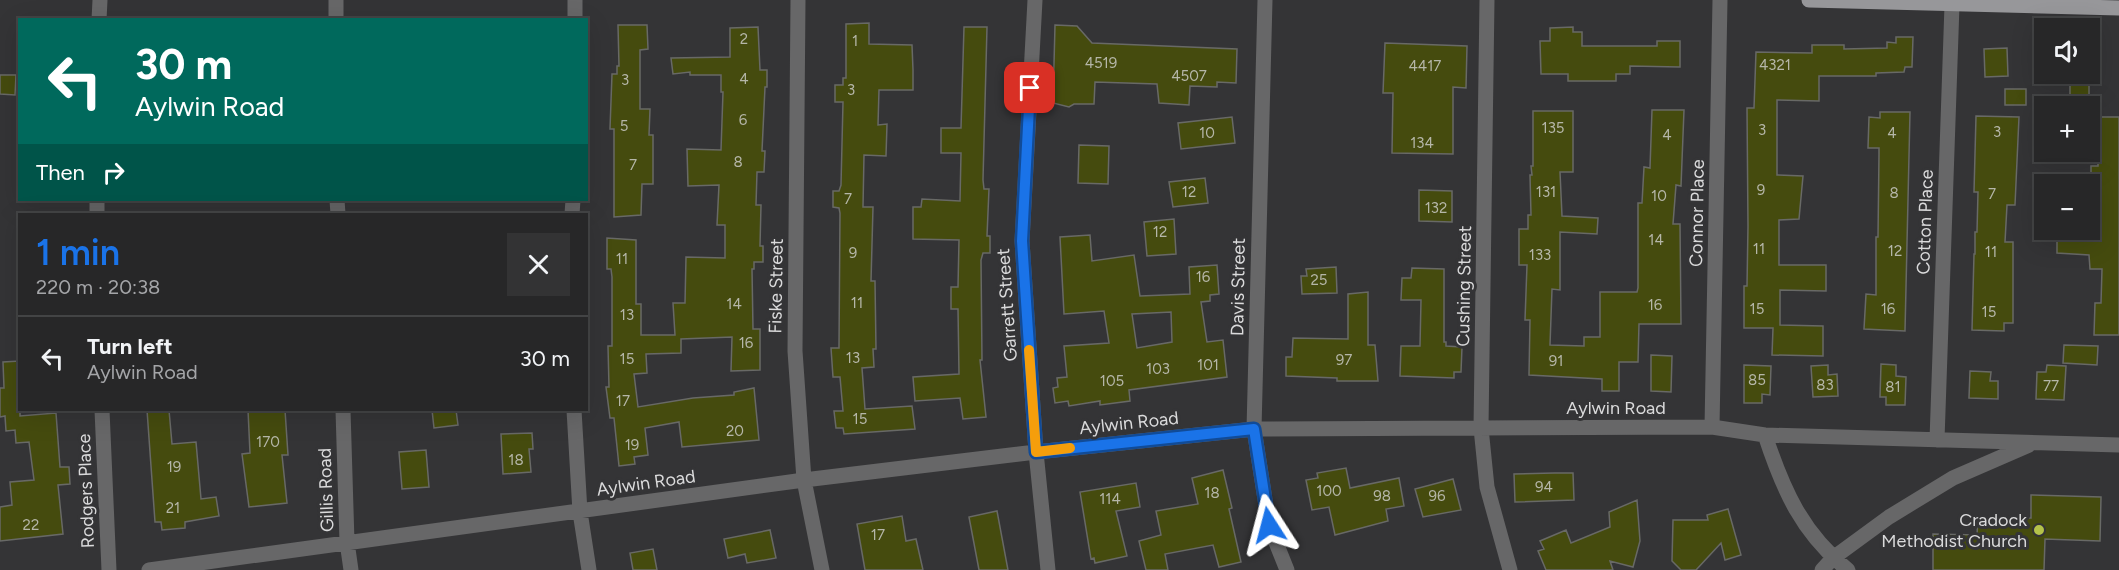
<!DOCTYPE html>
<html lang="en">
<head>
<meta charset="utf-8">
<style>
  :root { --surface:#272728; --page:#333334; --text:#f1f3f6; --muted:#a4a5a8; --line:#434445; --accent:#1a73e8 }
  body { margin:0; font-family:Figtree,sans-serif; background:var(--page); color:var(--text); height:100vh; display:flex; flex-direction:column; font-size:22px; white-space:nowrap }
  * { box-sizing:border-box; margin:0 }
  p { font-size:20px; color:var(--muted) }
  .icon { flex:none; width:33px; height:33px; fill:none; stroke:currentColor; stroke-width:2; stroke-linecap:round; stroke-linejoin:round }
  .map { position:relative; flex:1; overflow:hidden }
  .details { position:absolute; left:18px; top:213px; width:570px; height:198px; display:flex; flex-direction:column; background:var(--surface); border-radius:0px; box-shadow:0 6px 24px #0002,0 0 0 2px var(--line) }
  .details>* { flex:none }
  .guide { position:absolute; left:18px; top:18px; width:570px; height:183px; border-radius:0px; box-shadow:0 6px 24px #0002,0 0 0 2px var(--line); background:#00695c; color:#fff; overflow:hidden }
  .fabs { position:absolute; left:2034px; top:18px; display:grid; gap:12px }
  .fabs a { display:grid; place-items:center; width:66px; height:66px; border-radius:0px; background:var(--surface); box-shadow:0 6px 24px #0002,0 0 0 2px var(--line); font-size:30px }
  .pin { position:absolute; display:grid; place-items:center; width:51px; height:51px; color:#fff; margin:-26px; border-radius:12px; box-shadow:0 3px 9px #0006 }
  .me { position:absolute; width:66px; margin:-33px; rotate:351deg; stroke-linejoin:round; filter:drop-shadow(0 0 4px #0008) }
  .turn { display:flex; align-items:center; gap:21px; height:126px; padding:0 18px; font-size:27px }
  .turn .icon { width:78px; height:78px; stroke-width:2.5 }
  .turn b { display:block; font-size:42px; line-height:51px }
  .then { display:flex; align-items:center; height:57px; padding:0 18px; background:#0003; gap:12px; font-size:22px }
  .round { display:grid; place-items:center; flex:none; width:63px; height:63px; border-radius:0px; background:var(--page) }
  .head { display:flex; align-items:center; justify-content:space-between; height:102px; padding:0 18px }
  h1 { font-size:36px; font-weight:600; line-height:45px; color:var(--accent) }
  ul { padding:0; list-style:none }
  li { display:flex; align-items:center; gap:18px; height:84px; padding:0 18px; border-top:2px solid var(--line) }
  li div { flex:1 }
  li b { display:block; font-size:22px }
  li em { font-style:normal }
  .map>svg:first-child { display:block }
  .building { fill:#454b0e; stroke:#686966; stroke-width:1.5; fill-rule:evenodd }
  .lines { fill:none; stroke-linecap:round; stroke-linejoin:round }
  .minor { stroke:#676768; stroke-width:15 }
  .major { stroke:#97979a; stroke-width:15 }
  .route-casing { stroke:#114b97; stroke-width:15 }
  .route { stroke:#1a73e8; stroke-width:10 }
  .slow { stroke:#f59e0b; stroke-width:10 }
  .poi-dot { fill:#b4c24a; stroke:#343436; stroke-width:2 }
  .labels { text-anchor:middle; stroke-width:6; stroke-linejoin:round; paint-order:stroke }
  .number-label { font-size:15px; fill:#b5b6a8 }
  .street-label { font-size:18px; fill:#dadadb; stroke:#343436 }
  .poi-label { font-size:18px; fill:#dadadb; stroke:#343436; text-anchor:end }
</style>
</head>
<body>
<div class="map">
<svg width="2119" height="570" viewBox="0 0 2119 570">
  <rect width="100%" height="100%" fill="#343436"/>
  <!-- building -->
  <path class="building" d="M869,23v21l43,1 1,25v20h-34l-1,35 9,-1 -1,32 -22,-1 -1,52h10l-2,74h4l1,68h-3l1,18 -12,1 3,41 47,-3 3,23 -71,5 -1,-6h-7l-2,-17h9l-3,-34h-7l-2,-29h8l1,-135 -1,-5 -6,-1v-16h6l2,-6 2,-83h-8v-17h8v-7h3v-54z
    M618,25h29l1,24 -8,1v59h10l-1,26h4v49h-11l-1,31 -27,2v-88h-4l2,-55h5v-8h2z
    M1055,25l22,1 15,17 145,6 -1,34 -19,-1v5l-27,-1 -1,19 -30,-2 -2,-19 -62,-2 -1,22h-20l-5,3 -16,-4z
    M758,27l2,43h7v17h-2l-3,64h3l-1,21h-7l-1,33h5l-1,41h3v16h-9v7h-2l1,60h7v41l-29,1 1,-34 -51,2v14l-35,1 1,19 -13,1 4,33 55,-9 41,-3v-3l20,-4 5,52 -77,7 -3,-25 -34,6 3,27 -14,2 1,7 -16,2 -5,-48h-4l-4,-31h3l-1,-41h4v-69l-1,-8h-4v-31l29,2v64h5v31h34l-2,-32h12l1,-46 39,1v-33h-8l2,-40 -31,1 -1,-37 34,1 2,-58h-2v-17h-31v-3l-17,2 -2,-16 59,-1v-29z
    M964,27h23l-4,153 1,9h5l-2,47h3v17h-7l-2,7 1,100h-2l6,57 -23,2 -3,-21 -45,3 -2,-24 46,-3 -1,-65h-7v-22h7l1,-47 -46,-1v-32h8l1,-8 38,2 1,-48h-20v-25h20z
    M1573,27v5h9v14h75v-5h23v26l-50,-1v8h-14v7h-48v-7h-27l-1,-33h10v-13z
    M1896,37h17l-1,30h-7l-1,5 -28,1v3h-57v25l-42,-1v75l26,1 -4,43 -20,1v45h47v26l-46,-1v35l43,1v30l-51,-1 1,-27h-29v-42h3l1,-60 -1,-118h7l2,-56 56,1v-8h32v4l43,-1v-6l9,1z
    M1385,43l82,3 -1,42 -13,-1v67l-61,-1 1,-60h-10z
    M2007,48l1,28 -23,1 -1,-28z
    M0,75h16l-1,20 -15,-1z
    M2070,85h19v21h-19z
    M2005,89h21v16h-21z
    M1652,110h32l-3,76 -5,-1 -3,39h7l1,100h-42l-1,38h-19v29h-17v-12l-73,-4 1,-55h-5l2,-55h-8v-36h9v-14h3l-1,-40h2l-1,-9h2v-55h40v61h-13l2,44 36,2 -1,16 -37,-2v58l-8,-1 -2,56 34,1v-9h16v-45h37l1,-4v-85h4l2,-36 6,1z
    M1880,112h30l-5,219 -41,-2 2,-35 10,1v-58h2l1,-83v-6h-11l1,-31 11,1z
    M1976,116l43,1 -4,88h-8l-2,37h8v81h-9v8l-32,-1 2,-76h1v-22h2l1,-40h-4z
    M1232,117l3,26 -54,6 -3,-26z
    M2098,117h21v218h-25l1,-32h6l1,-34h-12l-1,-14 -32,-2v-23h34v-64h7z
    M1079,145l30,1 -1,38 -30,-1z
    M1205,178l3,25 -35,4 -4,-25z
    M1419,190l33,1v31l-33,-1z
    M1174,219l2,35 -29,2 -3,-34z
    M1090,235l2,26 42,-6 6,41 50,-2 -1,-27 28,-2 2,29 -9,1v6l-9,1 6,40 16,-2 4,37 -98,13 1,11 -30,4v-4l-31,5 -1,-5 -13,2 -2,-15 5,-1 -1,-9 10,-1 -3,-31 45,-3 -5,-32 -40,3 -4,-77zM1171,312l1,30 -35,6 -5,-34z
    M1336,267l1,26 -35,1 -1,-18h6l-1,-7z
    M1412,268l32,1v73h2v4l16,1 -1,25h-7v6l-54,-2 1,-30h19l1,-46h-20l1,-22h9z
    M1368,292v53h7l3,36h-41v-3l-51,-2v-19h6l1,-19 55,1v-45z
    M2064,345l34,1 -1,19 -34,-2z
    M1651,355l21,1 -1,36 -20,-1z
    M20,361v55l36,-3 4,54h9l1,17 -12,1 5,49 -63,7v-34l12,-2 -2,-23 24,-2 -5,-38 -13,1 -1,-13 -9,1 -1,-15 -5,1v-29h4l-1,-26z
    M1881,364l15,1v11l10,1 -1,28h-19v-8h-6z
    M1744,365l27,1 -1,29 -8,-1v9h-18z
    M1828,365v10l9,-1 1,22 -25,1 -2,-31z
    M2047,365l19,1 -2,34 -28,-1 1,-27h9z
    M1970,371l21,1 -1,9h8v18l-29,-1z
    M147,410h22l3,34 24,-2 5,57 15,-2 3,19 -34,6v6l-12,1 -11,1 -1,-8h-6z
    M248,410h37l3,45h-6l5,48 -38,4 -7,-53 8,-1z
    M432,410h24l2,15 -24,3z
    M532,433l1,16h-4l2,23 -28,2 -2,-40z
    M426,450l3,37 -27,2 -3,-37z
    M1346,468l4,20 49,-10 5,28 -18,3 2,12 -53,14 -6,-28 -17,3 -6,-30 12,-2 -1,-5z
    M1223,470l9,38 -3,1 12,53 -22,5 -6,-22 -48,9 3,16h-22l-7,-29 22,-6 -5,-24 42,-7 -6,-26z
    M1554,473h19l1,27 -59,2 -1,-28z
    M1453,479l8,31 -38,7 -8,-28z
    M1136,483l4,24 -24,4 11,45 -32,7 -1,-5 -3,1 -11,-67z
    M2031,495l70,2 -1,44 -55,-2 -1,31h-111v-36l44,1 1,-18 53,1z
    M1637,500l3,41 -7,26 -23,-6 3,9h-67l-8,-19 6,-2 -4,-8 26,-11 5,13 39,-16 -1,-15z
    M1728,509l13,46 -16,5 -4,-17 -25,27h-15l-9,-9 1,-41h35l-1,-5z
    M997,511l11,59h-29l-10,-53z
    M902,516l4,25 10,-2 7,31h-58l-8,-46z
    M770,530l6,28 -29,5 -2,-9 -17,4 -4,-19z
    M653,549l4,21h-24l-3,-17z"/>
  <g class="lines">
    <!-- minor -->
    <path class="minor" d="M336,0v20
      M575,0v20
      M798,0l-3,351 9,129 18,90
      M1035,0l-13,241 14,211 12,118
      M1265,0l-11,429 15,96 18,45
      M1487,0l-6,428 6,59 23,83
      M99,20l1,-20
      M337,200l1,14
      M97,214v-14
      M572,214l1,-14
      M102,410l7,160
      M343,410l4,132 4,28
      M574,410l6,102 9,58
      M1712,427l8,-427
      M1765,435c18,55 37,98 83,135
      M1937,440l15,-435
      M149,570l655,-90 232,-28 218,-23 458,-2 53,8 354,10
      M1822,570l11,-12 56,-41 64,-39 76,-33"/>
    <!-- major -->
    <path class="major" d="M1809,0l310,8"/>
  </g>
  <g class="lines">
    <defs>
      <path id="route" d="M1030,88l-8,153 14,211 218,-23 15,96"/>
    </defs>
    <!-- route casing -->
    <use href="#route" class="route-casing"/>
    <!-- route -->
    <use href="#route" class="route"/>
    <!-- slow -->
    <path class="slow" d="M1029,350l7,102 34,-4"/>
  </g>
  <!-- markers -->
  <circle class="poi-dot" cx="2039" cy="530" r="6"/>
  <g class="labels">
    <!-- number labels -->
    <g class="number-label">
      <text x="744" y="44">2</text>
      <text x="855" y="46">1</text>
      <text x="1101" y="68">4519</text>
      <text x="1775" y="70">4321</text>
      <text x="1425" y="71">4417</text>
      <text x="1189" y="81">4507</text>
      <text x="744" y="84">4</text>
      <text x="625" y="85">3</text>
      <text x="851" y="95">3</text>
      <text x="743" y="125">6</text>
      <text x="624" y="131">5</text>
      <text x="1553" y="133">135</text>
      <text x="1762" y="135">3</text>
      <text x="1997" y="137">3</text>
      <text x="1207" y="138">10</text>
      <text x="1892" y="138">4</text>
      <text x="1667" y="140">4</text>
      <text x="1422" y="148">134</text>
      <text x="738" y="167">8</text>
      <text x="633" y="170">7</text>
      <text x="1761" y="195">9</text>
      <text x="1189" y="197">12</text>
      <text x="1546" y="197">131</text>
      <text x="1894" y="198">8</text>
      <text x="1992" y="199">7</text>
      <text x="1659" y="201">10</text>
      <text x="848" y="204">7</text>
      <text x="1436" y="213">132</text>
      <text x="1160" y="237">12</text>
      <text x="1656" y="245">14</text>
      <text x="1759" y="254">11</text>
      <text x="1895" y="256">12</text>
      <text x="1991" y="257">11</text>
      <text x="853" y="258">9</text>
      <text x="1540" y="260">133</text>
      <text x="622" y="264">11</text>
      <text x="1203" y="282">16</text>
      <text x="1319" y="285">25</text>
      <text x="857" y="308">11</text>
      <text x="734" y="309">14</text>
      <text x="1655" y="310">16</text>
      <text x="1757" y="314">15</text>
      <text x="1888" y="314">16</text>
      <text x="1989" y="317">15</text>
      <text x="627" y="320">13</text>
      <text x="746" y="348">16</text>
      <text x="853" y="363">13</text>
      <text x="627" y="364">15</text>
      <text x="1344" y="365">97</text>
      <text x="1556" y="366">91</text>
      <text x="1208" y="370">101</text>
      <text x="1158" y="374">103</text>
      <text x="1757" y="385">85</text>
      <text x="1112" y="386">105</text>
      <text x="1825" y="390">83</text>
      <text x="2051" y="391">77</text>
      <text x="1893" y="392">81</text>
      <text x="623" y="406">17</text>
      <text x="860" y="424">15</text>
      <text x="735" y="436">20</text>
      <text x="268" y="447">170</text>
      <text x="632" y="450">19</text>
      <text x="516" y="465">18</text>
      <text x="174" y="472">19</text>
      <text x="1544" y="492">94</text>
      <text x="1329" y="496">100</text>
      <text x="1212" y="498">18</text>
      <text x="1382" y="501">98</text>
      <text x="1437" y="501">96</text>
      <text x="1110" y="504">114</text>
      <text x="173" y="513">21</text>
      <text x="31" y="530">22</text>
      <text x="878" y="540">17</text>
    </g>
    <!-- street labels -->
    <g class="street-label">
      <text transform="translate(1697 213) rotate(-89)" y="6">Connor Place</text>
      <text transform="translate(1925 222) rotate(-88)" y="6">Cotton Place</text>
      <text transform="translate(776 286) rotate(-89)" y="6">Fiske Street</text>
      <text transform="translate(1464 286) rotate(-89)" y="6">Cushing Street</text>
      <text transform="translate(1238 287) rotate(-89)" y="6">Davis Street</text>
      <text transform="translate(1007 305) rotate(-94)" y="6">Garrett Street</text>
      <text x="1616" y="414">Aylwin Road</text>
      <text transform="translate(1129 423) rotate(-6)" y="6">Aylwin Road</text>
      <text transform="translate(646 483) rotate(-8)" y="6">Aylwin Road</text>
      <text transform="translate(326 490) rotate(-92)" y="6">Gillis Road</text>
      <text transform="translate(86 491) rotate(-92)" y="6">Rodgers Place</text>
    </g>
    <!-- poi labels -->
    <g class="poi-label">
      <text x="2027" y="526">Cradock<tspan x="2027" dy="21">Methodist Church</tspan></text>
    </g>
  </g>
</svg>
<div class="fabs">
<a><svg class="icon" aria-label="sound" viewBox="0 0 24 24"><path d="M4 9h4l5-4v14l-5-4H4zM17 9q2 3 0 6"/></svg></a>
<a>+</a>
<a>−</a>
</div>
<div class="pin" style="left:1030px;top:88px;background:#d93025"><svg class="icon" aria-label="arrive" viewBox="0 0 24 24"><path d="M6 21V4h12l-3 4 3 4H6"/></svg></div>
<svg class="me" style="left:1269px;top:525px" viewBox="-20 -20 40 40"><path d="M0-17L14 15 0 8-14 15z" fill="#1a73e8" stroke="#fff" stroke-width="4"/></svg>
<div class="guide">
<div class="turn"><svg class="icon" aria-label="left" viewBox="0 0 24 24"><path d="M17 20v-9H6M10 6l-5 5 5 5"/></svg><div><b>30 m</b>Aylwin Road</div></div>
<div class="then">Then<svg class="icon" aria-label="right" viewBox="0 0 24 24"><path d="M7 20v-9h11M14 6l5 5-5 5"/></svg></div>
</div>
<section class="details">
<div class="head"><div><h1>1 min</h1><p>220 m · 20:38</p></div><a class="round"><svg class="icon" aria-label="close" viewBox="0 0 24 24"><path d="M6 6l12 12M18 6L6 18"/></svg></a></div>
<ul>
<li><svg class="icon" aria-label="left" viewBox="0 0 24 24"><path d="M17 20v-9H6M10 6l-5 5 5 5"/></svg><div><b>Turn left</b><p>Aylwin Road</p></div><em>30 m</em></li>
</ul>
</section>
</div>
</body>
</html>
